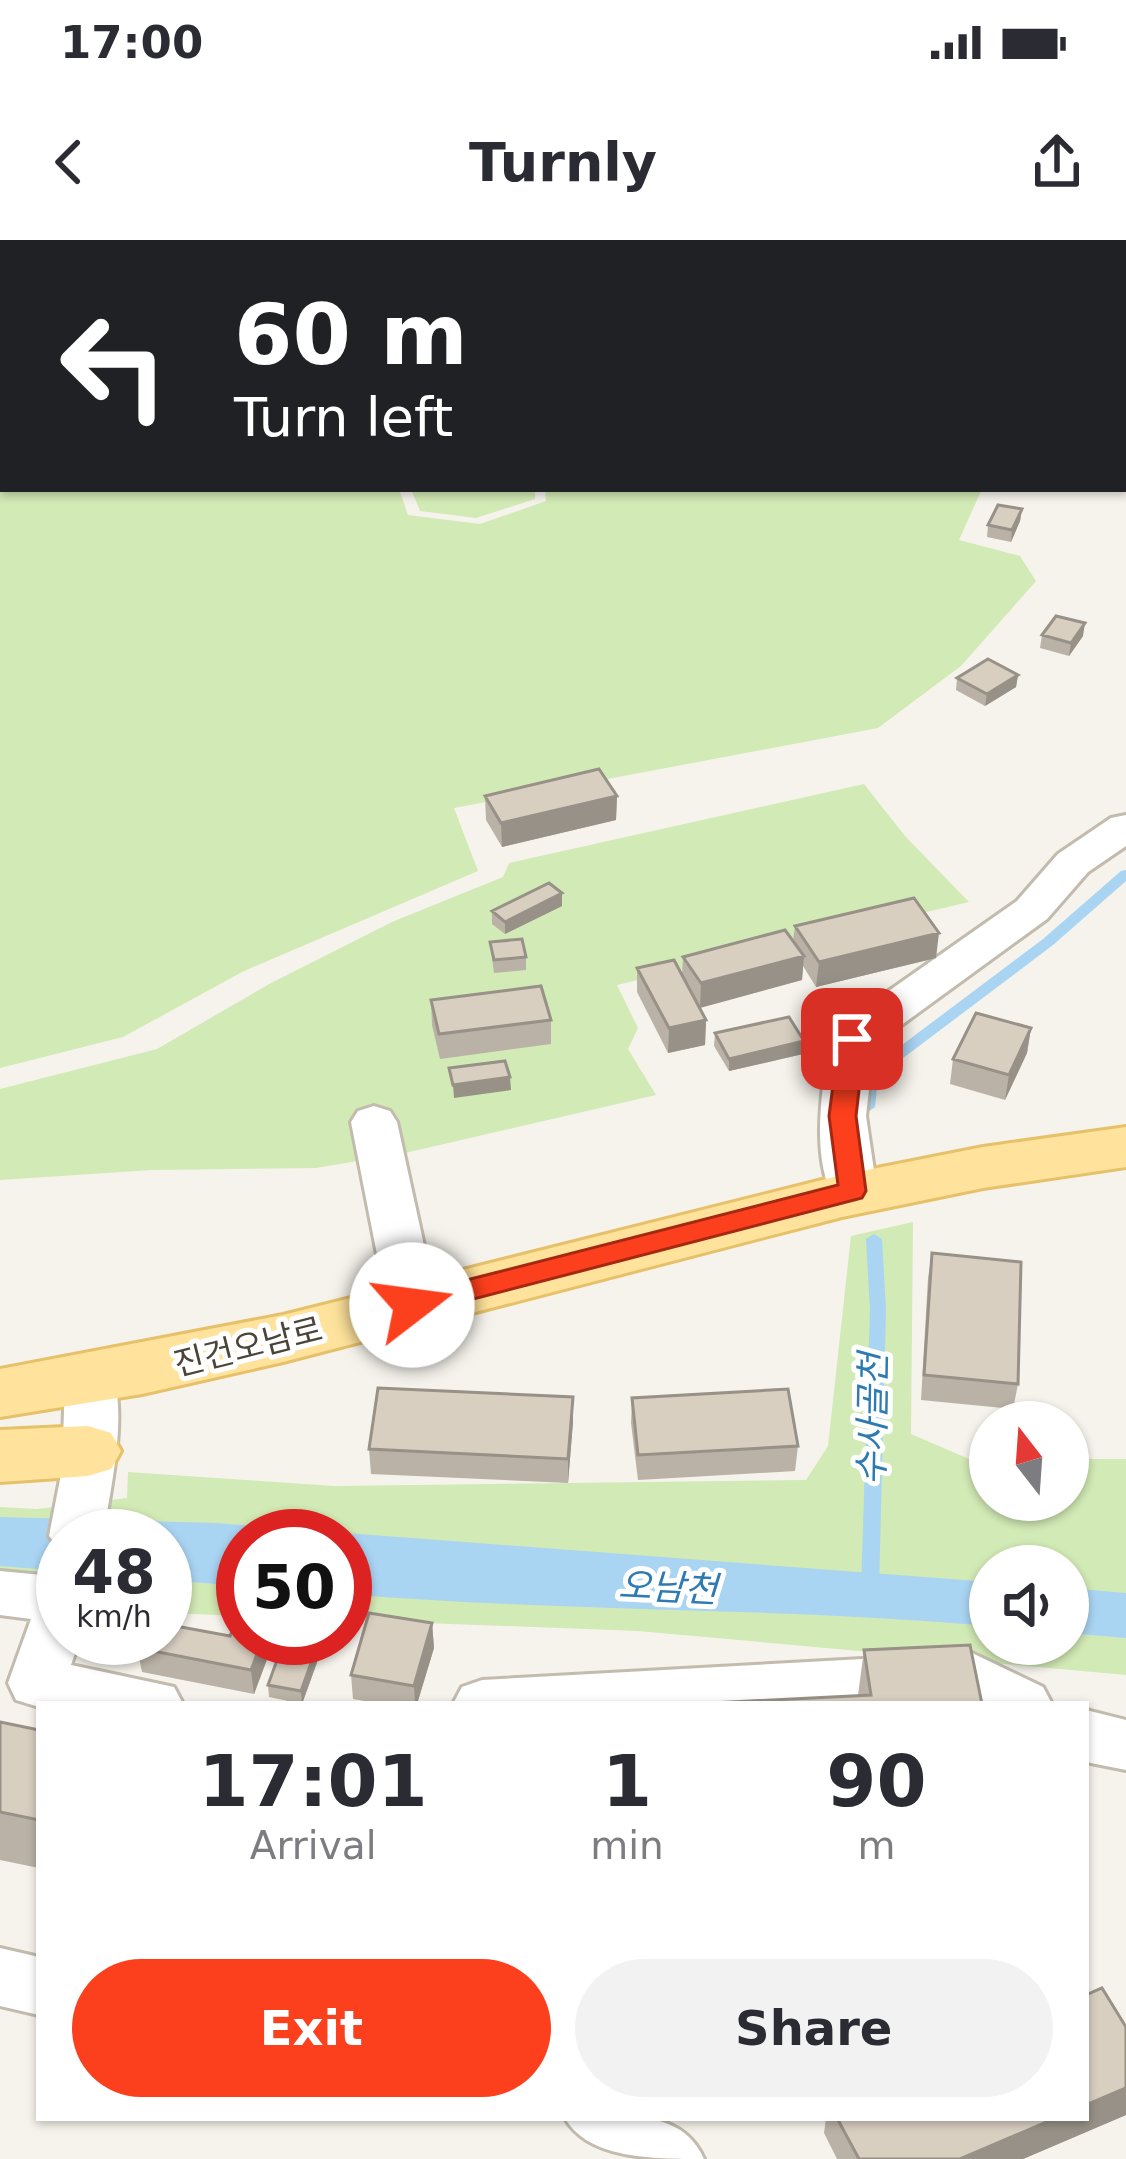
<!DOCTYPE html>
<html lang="en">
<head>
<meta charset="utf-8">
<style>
  :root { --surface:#fff; --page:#f2f2f3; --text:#2b2b33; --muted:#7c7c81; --accent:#fc3f1d }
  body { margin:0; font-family:"DejaVu Sans","Noto Sans KR",sans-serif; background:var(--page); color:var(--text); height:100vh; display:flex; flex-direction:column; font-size:45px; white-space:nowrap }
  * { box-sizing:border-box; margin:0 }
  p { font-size:39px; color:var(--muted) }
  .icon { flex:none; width:66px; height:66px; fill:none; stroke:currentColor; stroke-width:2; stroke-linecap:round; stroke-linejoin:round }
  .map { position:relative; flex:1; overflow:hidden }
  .side { position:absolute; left:36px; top:1461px; width:1053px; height:420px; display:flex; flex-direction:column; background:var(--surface); border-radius:0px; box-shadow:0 3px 9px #0004 }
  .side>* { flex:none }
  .guide { position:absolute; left:0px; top:0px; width:1128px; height:252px; box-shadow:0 3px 9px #0004; background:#202124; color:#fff; overflow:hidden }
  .needle { width:78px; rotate:343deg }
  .buttons { position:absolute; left:969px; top:1161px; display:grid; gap:24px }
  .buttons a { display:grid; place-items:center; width:120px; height:120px; border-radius:50%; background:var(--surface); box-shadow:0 3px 9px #0004; font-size:60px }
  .speed { position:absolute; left:36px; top:1269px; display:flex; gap:24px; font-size:60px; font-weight:700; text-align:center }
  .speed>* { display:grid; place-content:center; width:156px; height:156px; border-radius:50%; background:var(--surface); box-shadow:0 3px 9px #0004; line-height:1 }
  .speed small { font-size:30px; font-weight:400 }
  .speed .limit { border:18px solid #d22; background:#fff; color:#111 }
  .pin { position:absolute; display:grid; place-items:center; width:102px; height:102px; color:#fff; margin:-51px; border-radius:24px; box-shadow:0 6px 18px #0006 }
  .me { position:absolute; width:132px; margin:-66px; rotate:75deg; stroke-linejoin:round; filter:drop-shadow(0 0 9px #0008) }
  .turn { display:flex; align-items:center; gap:42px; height:252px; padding:0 36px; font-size:54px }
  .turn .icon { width:156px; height:156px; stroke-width:2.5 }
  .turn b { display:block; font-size:84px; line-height:102px }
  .eta { display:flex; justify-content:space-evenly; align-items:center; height:204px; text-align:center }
  .eta b { font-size:72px; font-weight:700; line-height:84px }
  .cta { display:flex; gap:24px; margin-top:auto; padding:24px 36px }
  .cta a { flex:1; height:138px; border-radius:72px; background:var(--accent); color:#fff; font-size:48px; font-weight:700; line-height:138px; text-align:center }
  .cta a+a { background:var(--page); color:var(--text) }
  .status { display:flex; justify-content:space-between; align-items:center; height:84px; padding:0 60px; background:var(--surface); direction:ltr }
  .status svg { height:33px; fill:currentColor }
  header { display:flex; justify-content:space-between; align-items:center; height:156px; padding:0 36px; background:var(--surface); font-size:54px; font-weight:700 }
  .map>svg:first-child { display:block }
  .green { fill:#d2eab5; fill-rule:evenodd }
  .water { fill:#a9d4f2 }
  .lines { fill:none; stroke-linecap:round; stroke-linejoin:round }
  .stream { fill:#a9d4f2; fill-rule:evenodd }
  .minor-casing { stroke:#c2bbae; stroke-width:6 }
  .major-casing { stroke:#e6c16a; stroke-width:6 }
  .minor { fill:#fff; fill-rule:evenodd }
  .major { fill:#ffe39c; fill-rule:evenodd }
  .wall { fill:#bab2a6 }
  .shaded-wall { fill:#979187 }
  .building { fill:#d8cfc1; stroke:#979187; stroke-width:3 }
  .route { fill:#fc3f1d; stroke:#a42913; stroke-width:3 }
  .labels { text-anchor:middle; stroke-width:10; stroke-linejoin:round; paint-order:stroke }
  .street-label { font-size:33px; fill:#4b4439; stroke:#fff }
  .water-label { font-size:36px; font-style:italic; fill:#2e7ab2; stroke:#fff }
</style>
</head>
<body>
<div class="status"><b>17:00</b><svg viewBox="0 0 49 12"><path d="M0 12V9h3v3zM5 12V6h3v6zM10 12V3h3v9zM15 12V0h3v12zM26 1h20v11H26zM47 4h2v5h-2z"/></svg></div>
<header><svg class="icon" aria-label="back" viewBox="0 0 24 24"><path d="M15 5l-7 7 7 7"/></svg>Turnly<svg class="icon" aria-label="share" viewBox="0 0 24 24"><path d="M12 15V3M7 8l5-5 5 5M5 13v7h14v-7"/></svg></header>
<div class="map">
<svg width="1126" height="1919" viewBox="0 0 1126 1919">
  <rect width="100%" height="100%" fill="#f6f3ec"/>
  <!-- green -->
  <path class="green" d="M0,0l42,3h-39v246h396l9,26 72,9 66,-23 -1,-12h437l-23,51 61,16 16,25 -75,85 -83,62 -424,80 24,63 -234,100 -121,66 -123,31z
    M411,249h124v10l-59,19 -56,-7z
    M864,544l41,52 64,66 -352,83 21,43 -10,21 28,46 -251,58 -89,15 -164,2 -152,10v-91l157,-40 114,-66 121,-61 111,-45 6,-14z
    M913,982l-2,212 58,25h21v41h78v-41h58v216l-488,-44 -293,-11v-84h-102v80l-78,-3v-77h-102v73l-63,1v-103l37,2 90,-11 1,-26 206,14 472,-6 22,-34 23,-210zM990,1326h78v78h-78z"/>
  <!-- water -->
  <path class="water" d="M0,1277l215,6 775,59v44c-215,-19 -430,-14 -645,-32v-58h-102v50l-78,-6v-44h-102v35l-63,-5z
    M1068,1348l58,5v45l-58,-5z"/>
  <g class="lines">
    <!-- stream -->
    <path class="stream" d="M1097,0h10l1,3h-10z
      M1125,40h1v7h-1z
      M1126,630v11l-73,64 -175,132 -3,30 -7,5 -5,-2 -2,-3 5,-35 177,-133 78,-68z
      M874,994l8,5 4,71 -7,279 -3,5 -6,2 -6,-2 -3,-5 9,-279 -4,-71z"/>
    <defs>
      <path id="minor" d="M1056,0h30l1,3h-30z
        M1125,52h1v19h-1z
        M1126,575v31l-38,26 -41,47 -173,126 -8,71 11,75 -7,12 -17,5 -17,-5c-27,-46 -13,-114 -7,-164l7,-11 181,-127 41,-47 53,-36z
        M374,866l16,5 7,11 40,183 -7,13 -18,5 -18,-5 -7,-13 -36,-183 7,-11z
        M91,1122l18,5c21,38 1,126 -6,169h-40v17l-14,-17 13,-67 3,-88 8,-14z
        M0,1331l63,6v61h17l-9,27 103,22 9,17 -144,3 -23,-7 -8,-17 23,-64 -31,-4z
        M972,1413l71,34 9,17h-599l9,-17 20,-7z
        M1086,1470l40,10v50l-40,-8z
        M0,1708l39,9v58l-39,-9z
        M565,1878c50,0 115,-14 139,41 -51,0 -116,0 -139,-41z"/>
      <path id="major" d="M1126,887v40l-143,21 -141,29 -559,145 -141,32 -142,23v-48l283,-54 559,-140 141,-28z
        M88,1186l23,7 10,18 -10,18 -23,7 -88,6v-52z"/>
    </defs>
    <!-- minor casing -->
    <use href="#minor" class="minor-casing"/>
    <!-- major casing -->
    <use href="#major" class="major-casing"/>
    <!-- minor -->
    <use href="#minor" class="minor"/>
    <!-- major -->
    <use href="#major" class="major"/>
  </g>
  <!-- wall -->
  <path class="wall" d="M558,0h49v3h-48z
    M1022,269l-2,12 -9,21 -24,-5 1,-12z
    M1042,395l41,1 -14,20 -29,-8z
    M1018,435l-2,12 -31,19 -29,-16 1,-12z
    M485,556h132l-1,24 -114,27 -16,-27z
    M562,666l-57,28 -13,-10v-13z
    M795,686l141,32 -120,29 -13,-21 -1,14 -102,27 6,13 -1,25 -37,8 -31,-61v-24l45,6 1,-17 110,-16z
    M490,702l36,15v13l-32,3z
    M431,760l120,20v24l-111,15 -8,-34z
    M1031,788l-4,25 -22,47 -55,-16 3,-25z
    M715,793l89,8 -1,13 -74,17 -15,-25z
    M932,1013l86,131 -5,25 -92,-9 7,-122z
    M632,1158l166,48 -3,25 -157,9 -7,-57z
    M573,1182l-5,61 -197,-9 -2,-25z
    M432,1383l2,25 -17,56h-36l-28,-5 -2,-24z
    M230,1396l45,2 -21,56 -112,-22 -5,-24z
    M324,1403l-22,61 -33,-7 -1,-12z
    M864,1410l118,54 -124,-9z
    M0,1482l39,8v138l-39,-8z
    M1126,1787v88l-103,44h-186l-13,-26 2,-15h260z"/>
  <!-- shaded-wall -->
  <path class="shaded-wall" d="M1022,269l-2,12 -9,21 1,-12z
    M1085,383l-2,13 -14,20 2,-13z
    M1018,435l-2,12 -31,19 2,-12z
    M617,556l-1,24 -114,27 -1,-24z
    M562,653v13l-57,28v-12z
    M939,693l-3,25 -120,29 3,-25z
    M804,716l-2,24 -102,28 1,-25z
    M706,780l-1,25 -37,8 1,-25z
    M1031,788l-4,25 -22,47 4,-25z
    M804,801l-1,13 -74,17v-12z
    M510,837l1,13 -57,8 -1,-13z
    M573,1157v25l-5,61v-24z
    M432,1383l2,25 -17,56h-2l-1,-18z
    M263,1398h12l-21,56 -3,-24z
    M320,1398h4v5l-22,61 -1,-13z
    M1126,1848v27l-103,44h-63l96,-41h30v-13z"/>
  <!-- building -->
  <path class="building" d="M112,0h64v2l-64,1z
    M308,0h5l1,3h-42z
    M409,0h54l1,3h-55z
    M698,0h87l-2,3h-87z
    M863,0h141v3h-141z
    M998,265l24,4 -10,21 -24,-5z
    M1056,376l29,7 -14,20 -29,-8z
    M988,419l30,16 -31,19 -30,-16z
    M599,529l18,27 -116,27 -16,-27z
    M549,643l13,10 -57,29 -13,-11z
    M914,658l25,35 -120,29 -24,-36z
    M785,690l19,26 -103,27 -18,-26z
    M522,699l4,18 -32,3 -4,-18z
    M674,720l32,60 -37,8 -32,-60z
    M541,746l10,34 -112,14 -8,-34z
    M976,773l55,15 -22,47 -56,-16z
    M789,777l15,24 -75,18 -14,-26z
    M505,821l5,16 -57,8 -4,-17z
    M932,1013l89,9 -3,122 -94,-9z
    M378,1148l195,9 -5,62 -199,-10z
    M788,1149l10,57 -160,9 -6,-57z
    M243,1363v35h20l-12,32 -114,-22 5,-10h23v-14l65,12z
    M369,1373l63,10 -18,63 -63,-11z
    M285,1398h35l-19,53 -33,-6z
    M970,1405l12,59h-291l180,-9 -7,-45z
    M0,1482l39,8v90l-39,-8z
    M1102,1748l24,39v61l-40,17v-110z
    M837,1878h219l-96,41h-101z"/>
  <!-- route -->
  <path class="route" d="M852,791l13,8 -9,77 10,75 -4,7 -450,117 -10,-3 -5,-7 15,-11 426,-109 -9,-69 10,-77z"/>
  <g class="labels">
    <!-- street labels -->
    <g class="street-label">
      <text transform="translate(248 1106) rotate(-14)" y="12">진건오남로</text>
    </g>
    <!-- water labels -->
    <g class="water-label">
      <text transform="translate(872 1179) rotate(-89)" y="13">수사골천</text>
      <text transform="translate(668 1347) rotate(3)" y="13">오남천</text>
    </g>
  </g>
</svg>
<div class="buttons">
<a><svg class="needle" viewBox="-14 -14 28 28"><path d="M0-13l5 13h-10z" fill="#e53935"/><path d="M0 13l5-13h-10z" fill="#7c7c81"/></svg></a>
<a><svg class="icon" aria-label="sound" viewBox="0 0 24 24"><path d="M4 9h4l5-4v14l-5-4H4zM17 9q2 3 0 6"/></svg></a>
</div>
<div class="speed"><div>48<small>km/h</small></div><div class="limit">50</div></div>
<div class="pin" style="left:852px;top:799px;background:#d93025"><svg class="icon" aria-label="arrive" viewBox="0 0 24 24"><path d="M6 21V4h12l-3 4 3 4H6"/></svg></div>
<svg class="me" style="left:412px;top:1065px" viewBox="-20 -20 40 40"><circle r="19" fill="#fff"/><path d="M0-13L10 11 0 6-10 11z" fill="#fc3f1d"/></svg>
<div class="guide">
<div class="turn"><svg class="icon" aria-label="left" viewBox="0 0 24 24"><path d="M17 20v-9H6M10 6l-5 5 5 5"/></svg><div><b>60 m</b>Turn left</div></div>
</div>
<section class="side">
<div class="eta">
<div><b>17:01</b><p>Arrival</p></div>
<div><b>1</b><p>min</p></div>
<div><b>90</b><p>m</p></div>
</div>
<div class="cta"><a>Exit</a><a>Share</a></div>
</section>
</div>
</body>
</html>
